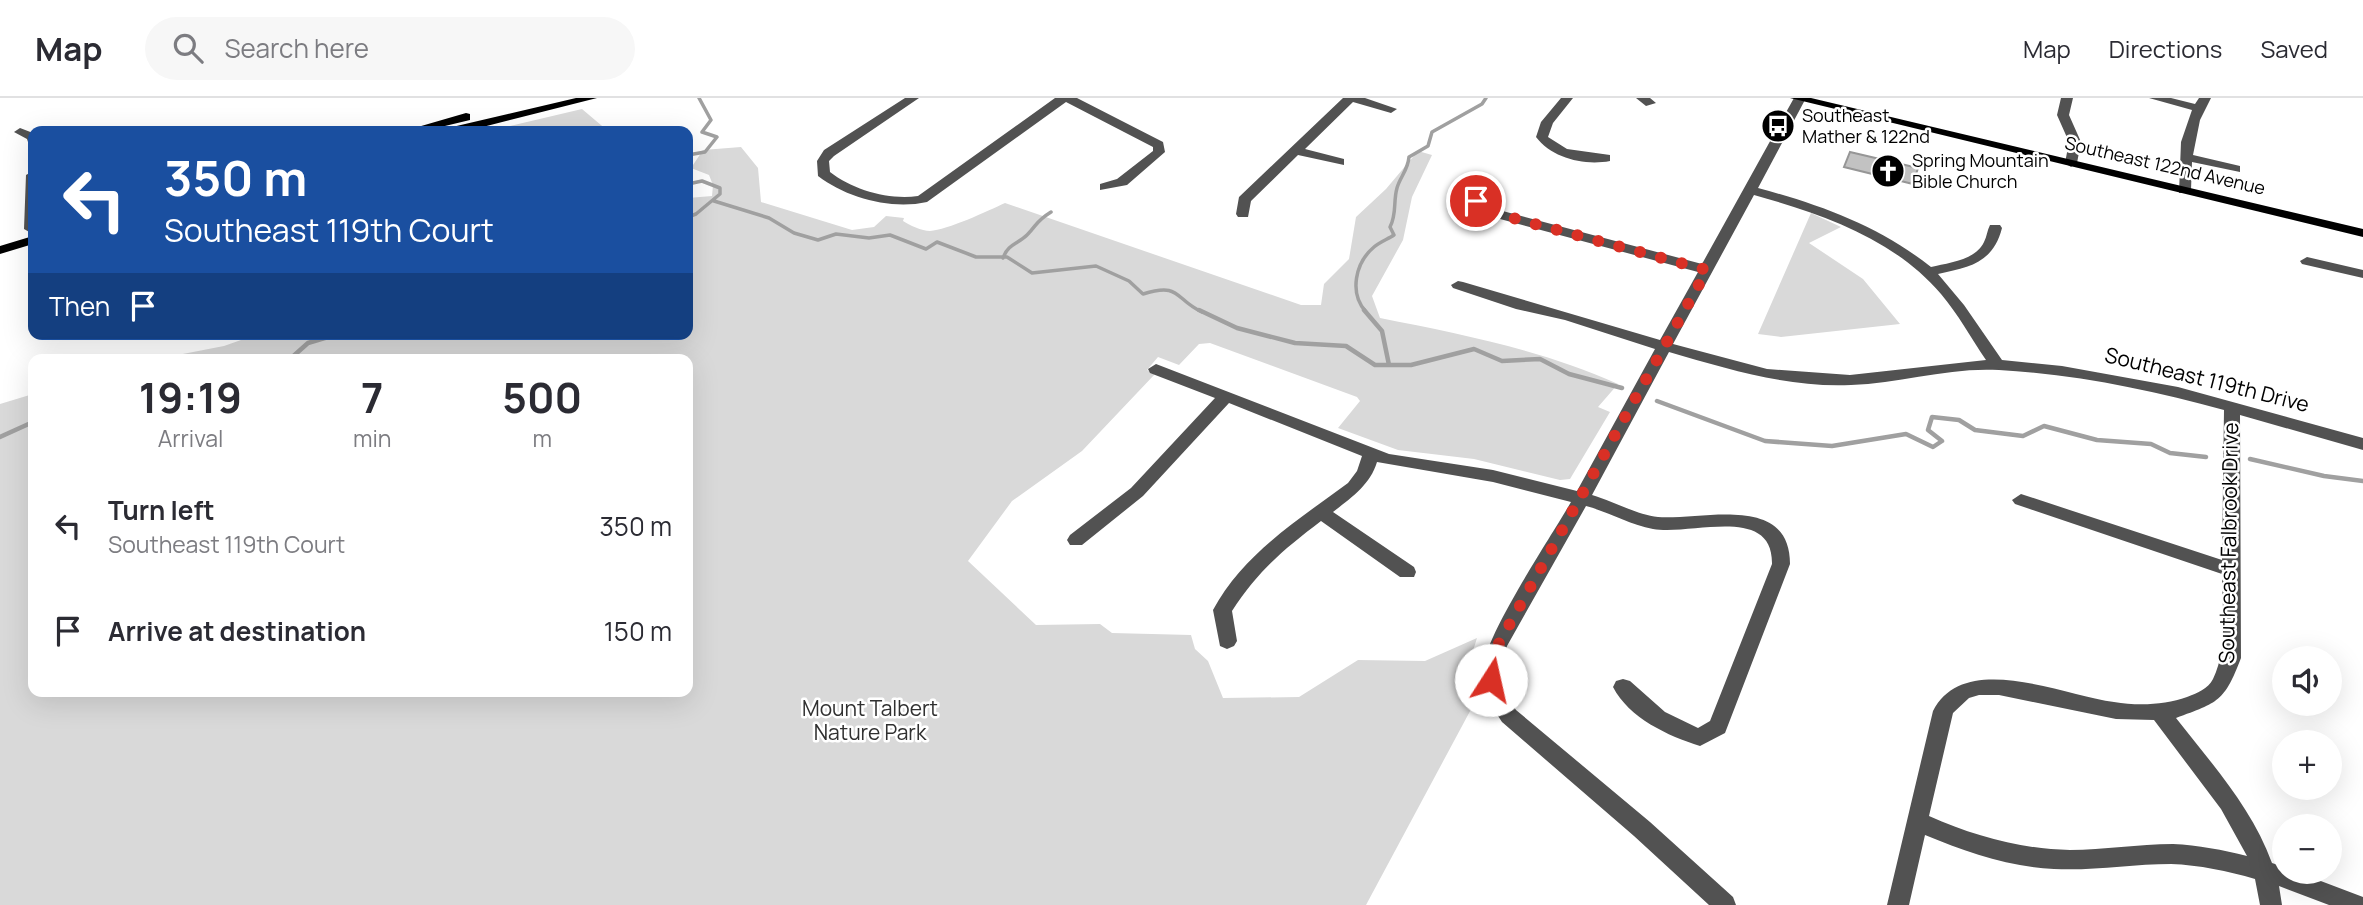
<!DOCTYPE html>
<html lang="en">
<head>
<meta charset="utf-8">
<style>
  :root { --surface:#fff; --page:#f7f7f7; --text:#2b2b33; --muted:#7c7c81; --line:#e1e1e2 }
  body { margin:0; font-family:Manrope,sans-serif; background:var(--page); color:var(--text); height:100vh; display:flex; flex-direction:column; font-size:26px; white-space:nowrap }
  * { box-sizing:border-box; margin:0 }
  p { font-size:23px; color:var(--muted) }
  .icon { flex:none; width:38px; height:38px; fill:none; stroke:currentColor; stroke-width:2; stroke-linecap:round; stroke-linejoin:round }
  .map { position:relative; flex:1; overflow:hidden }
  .panel { position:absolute; left:28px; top:256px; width:665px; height:343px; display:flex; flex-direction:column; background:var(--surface); border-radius:14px; box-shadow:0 7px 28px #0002 }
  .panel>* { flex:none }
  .banner { position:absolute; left:28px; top:28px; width:665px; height:214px; border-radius:14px; box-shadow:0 7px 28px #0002; background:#1a4fa0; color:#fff; overflow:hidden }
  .tools { position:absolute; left:2272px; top:548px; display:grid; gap:14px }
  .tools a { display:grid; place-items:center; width:70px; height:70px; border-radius:50%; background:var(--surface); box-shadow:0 7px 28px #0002; font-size:35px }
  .pin { position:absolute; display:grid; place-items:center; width:60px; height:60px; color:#fff; margin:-30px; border:4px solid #fff; border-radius:50%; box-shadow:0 2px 7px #0007 }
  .me { position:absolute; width:77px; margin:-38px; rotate:10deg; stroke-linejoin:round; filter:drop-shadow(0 0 5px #0008) }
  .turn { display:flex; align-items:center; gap:24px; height:147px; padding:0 21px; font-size:32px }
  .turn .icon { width:91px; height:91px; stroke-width:2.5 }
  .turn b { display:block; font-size:49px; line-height:60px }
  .then { display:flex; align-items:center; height:66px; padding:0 21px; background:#0003; gap:14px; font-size:26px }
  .eta { display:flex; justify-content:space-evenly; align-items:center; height:119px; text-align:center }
  .eta b { font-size:42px; font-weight:700; line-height:49px }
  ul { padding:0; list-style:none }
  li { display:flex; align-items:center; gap:21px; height:105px; padding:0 21px }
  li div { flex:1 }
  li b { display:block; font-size:26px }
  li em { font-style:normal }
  header { display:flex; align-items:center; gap:42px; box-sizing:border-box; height:98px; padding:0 35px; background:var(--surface); border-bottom:2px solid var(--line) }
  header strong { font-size:33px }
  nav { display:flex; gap:38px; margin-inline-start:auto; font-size:24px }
  .search { width:490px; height:63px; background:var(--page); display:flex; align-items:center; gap:18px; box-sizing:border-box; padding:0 24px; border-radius:38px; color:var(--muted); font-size:26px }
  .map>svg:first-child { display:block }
  .green { fill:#d9d9d9 }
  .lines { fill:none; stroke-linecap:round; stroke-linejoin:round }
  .stream-far1 { stroke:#a0a0a0; stroke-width:3.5 }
  .stream { stroke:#a0a0a0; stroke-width:4.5 }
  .building { fill:#c2c2c2; stroke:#969696; stroke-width:2 }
  .minor { fill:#525252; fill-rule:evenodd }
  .major { fill:#000; fill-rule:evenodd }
  .route { stroke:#d93025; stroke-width:12; stroke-dasharray:0 21.6 }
  .labels { text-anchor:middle; stroke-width:5; stroke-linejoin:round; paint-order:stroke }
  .far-poi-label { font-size:18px; fill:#000; stroke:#fff; text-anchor:start }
  .far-street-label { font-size:18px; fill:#000; stroke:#fff }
  .street-label { font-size:21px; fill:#000; stroke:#fff }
  .park-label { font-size:21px; fill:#303030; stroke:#fff }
</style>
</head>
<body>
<header>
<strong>Map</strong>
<div class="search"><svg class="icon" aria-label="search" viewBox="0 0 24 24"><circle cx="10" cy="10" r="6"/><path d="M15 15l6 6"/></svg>Search here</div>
<nav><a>Map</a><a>Directions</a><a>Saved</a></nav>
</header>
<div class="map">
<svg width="2363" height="807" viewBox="0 0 2363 807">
  <rect width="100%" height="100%" fill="#fff"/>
  <!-- green -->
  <path class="green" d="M582,11l26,22h-92l-6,-5z
    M741,49l17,21 3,34 91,28 22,-3 12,-11 18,2 -1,3c6,4 19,10 27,10 17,-1 58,-20 75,-28l296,102h20l3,-21 25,-25 7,-42 30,-28 32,-38 14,4 -20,42 -9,43 -31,56 8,22c81,16 162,32 238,66l-20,23 12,5 -40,67 -10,1 -86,-21 -76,-9 -60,-22 22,-27 -3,-4 -147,-54 -11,1 -20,21 -21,-8 -11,13 8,4 -73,77 -70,50 -44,60 68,64 64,-1 12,9 79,2 4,14 13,12 15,37 76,-1 59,-37 67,1 52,-23 -9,29 8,33 -110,205h-1366v-501l33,-10v297h655v-332h-531l67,-13 34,-12h430v-136l24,-2 1,-11 -4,-10 -18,-7 12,-18z
    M1811,115l30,14 -32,16 54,36 37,45 -119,13 -23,-3z"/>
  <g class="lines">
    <!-- stream-far1 -->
    <path class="stream-far1" d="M688,57l17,-3 12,-15 -15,-5 9,-12 -12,-22
      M688,86l14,-3 18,7v6l-24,20 -8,3
      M714,103l55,17 25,15 24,7 18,-6 33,4 21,-3 36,14 11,-7 39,15h31l25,16 64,-7 33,15 14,13c38,-12 31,5 59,18
      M1003,160c5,-14 15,-14 24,-23 11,-11 8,-13 24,-23
      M1366,214c-17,-19 -11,-49 8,-65 6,-5 14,-8 20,-12l-4,-8c7,-13 3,-25 7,-39 3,-11 11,-18 12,-31l19,-11 4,-14 50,-28 4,-6"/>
    <!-- stream -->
    <path class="stream" d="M1199,212l38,18 58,15 51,3 29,19h36l63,-16 28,12 38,-2 29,15 53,14
      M1364,212l18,21 7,34
      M290,261l18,-16 30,-9
      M1657,303l108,40 67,5 74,-12 27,13 9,-6 -14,-11 4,-13 27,3 16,10 48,6 21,-10 53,14 54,4 19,9 36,4
      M0,339l33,-15
      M2250,361l74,17 39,5"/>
  </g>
  <!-- building -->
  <path class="building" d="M1850,54l68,16 -5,16 -69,-17z"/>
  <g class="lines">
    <!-- minor -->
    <path class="minor" d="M905,0h14l-85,58 -5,5 1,11c23,18 58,28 88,24l137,-98h22l86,44 2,10 -38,33 -27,5v-6l17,-5 36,-28v-4l-87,-45 -139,100c-36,8 -80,-4 -109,-26l-1,-15 7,-11z
      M1343,0h22l32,11 -6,4 -38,-11 -48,47 39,10v6l-46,-10 -47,46 -3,16h-10l-2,-3 3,-17z
      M1561,0h12l-20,25 -5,14 19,12 43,6v6c-26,5 -58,-3 -74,-24l5,-15z
      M1636,0h14l6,5 -10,3z
      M1794,0h12l-48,90c63,17 121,38 173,79 17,-4 45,-7 53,-25 3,-6 3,-11 6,-17h10l2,3c-9,35 -32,39 -64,46l26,31 38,55 60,6 116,21 185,51v12l-123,-35 1,243c-17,44 -22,44 -65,60 36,46 76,90 96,145l12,4v5h13l66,25v8h-34l-50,-19 3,19h-22l-5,-26c-27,-8 -56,-14 -84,-15 -39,0 -78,7 -117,5 -45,-2 -88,-17 -129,-34l-16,70h-22l46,-194c31,-61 129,-16 181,-9 24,4 51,3 73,-5 10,-4 21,-8 26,-18 15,-30 9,-72 9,-105l-207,-70 -3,-4 9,-6 201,66 2,-150c-73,-20 -149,-36 -225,-40 -50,-3 -98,13 -148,15 -62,3 -123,-16 -182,-33l-77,143c21,6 45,20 66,22 45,3 132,-24 132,47l-65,169 -25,13c-32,-10 -71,-28 -87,-59l3,-6 7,-2 7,2 35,31 33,16 12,-7 62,-157c1,-60 -81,-28 -119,-35 -23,-4 -44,-17 -67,-23l-79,140c-8,24 -6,43 9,64l134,112 83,75 3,8h-27l-75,-69 -132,-114c-10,-15 -20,-31 -20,-49 0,-34 69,-136 89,-171l-78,-20 -116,-20c-7,23 -25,35 -44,50l81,55 2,5 -2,5h-14l-79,-56c-38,29 -62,49 -89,90l5,30 -3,5 -7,3 -7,-3 -7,-36c30,-56 85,-90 135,-127l9,-12 5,-15 -133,-53 -86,93 -61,49h-12l-3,-5 3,-5 61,-47 84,-90 -65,-25 -2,-4 8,-5 233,90 104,16 84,21 78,-142 -90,-29 -49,-11 -63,-21 -2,-3 7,-4 5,1 197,58 38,-68 -209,-56 -20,-16 7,-4 23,14 203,54zM1754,97c68,19 139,43 187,99 17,20 30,44 45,66l-136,15 -83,-6 -94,-25zM1979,597h20l117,24 38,1 67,89 26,47c-24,-6 -49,-11 -74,-12 -35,0 -69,6 -103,6 -49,-1 -96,-14 -141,-34l24,-103 16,-15z
      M2061,0h12l-4,17 12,27 -4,21 -6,4 -6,-4 4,-21 -12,-27z
      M2149,0h22l24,6 4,-6h12l-11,22 -7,35 47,11v6l-48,-10 -1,28 -2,3h-10l2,-51 11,-32z
      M20,30l13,5v13l-4,-1 -2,-6 -13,-7z
      M33,73v62h-2l-7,-4 2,-54z
      M2307,159l56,13v8l-61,-14 -2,-3z"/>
    <!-- major -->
    <path class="major" d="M576,0h21l-130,33h-21l2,-3z
      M1790,0h21l552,131v8z
      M466,15l4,1v6l-46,11h-20z
      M33,138v8l-33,10v-8z"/>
  </g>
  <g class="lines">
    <!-- route -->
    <path class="route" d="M1476,103l18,12 213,57 -209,375 -7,19v16"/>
  </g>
  <!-- icons -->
  <defs>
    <symbol id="bus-disc" viewBox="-11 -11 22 22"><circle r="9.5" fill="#000" stroke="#fff"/><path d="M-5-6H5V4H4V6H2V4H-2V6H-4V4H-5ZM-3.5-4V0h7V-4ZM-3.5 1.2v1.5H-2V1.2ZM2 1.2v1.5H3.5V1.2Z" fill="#fff"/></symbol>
    <symbol id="church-disc" viewBox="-11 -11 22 22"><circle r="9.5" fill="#000" stroke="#fff"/><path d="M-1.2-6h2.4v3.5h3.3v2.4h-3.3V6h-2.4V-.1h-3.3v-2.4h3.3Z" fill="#fff"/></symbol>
  </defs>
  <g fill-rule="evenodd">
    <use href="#bus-disc" x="1759" y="9" width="38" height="38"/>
    <use href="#church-disc" x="1869" y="54" width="38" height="38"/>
  </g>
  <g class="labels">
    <!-- far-poi labels -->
    <g class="far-poi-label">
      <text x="1802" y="24">Southeast<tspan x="1802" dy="21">Mather &amp; 122nd</tspan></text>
      <text x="1912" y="69">Spring Mountain<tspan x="1912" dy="21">Bible Church</tspan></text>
    </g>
    <!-- far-street labels -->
    <g class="far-street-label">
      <text transform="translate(2165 68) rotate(13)" y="6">Southeast 122nd Avenue</text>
    </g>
    <!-- street labels -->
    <g class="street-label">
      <text transform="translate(2207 282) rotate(14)" y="7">Southeast 119th Drive</text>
      <text transform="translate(2229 445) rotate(-89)" y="7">Southeast Falbrook Drive</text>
    </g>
    <!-- park labels -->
    <g class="park-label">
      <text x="870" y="618">Mount Talbert<tspan x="870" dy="24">Nature Park</tspan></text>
    </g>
  </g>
</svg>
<div class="tools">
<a><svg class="icon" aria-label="sound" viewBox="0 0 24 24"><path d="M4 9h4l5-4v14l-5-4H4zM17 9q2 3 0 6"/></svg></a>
<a>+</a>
<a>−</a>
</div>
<div class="pin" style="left:1476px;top:103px;background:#d93025"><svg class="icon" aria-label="arrive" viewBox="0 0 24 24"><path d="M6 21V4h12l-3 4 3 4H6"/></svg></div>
<svg class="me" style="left:1491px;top:582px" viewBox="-20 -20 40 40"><circle r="19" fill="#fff"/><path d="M0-13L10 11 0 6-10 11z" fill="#d93025"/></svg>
<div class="banner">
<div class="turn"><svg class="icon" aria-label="left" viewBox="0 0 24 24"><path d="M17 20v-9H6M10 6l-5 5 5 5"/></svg><div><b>350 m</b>Southeast 119th Court</div></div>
<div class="then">Then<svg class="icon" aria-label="arrive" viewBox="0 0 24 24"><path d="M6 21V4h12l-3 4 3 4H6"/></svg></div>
</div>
<section class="panel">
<div class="eta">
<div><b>19:19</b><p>Arrival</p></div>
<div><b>7</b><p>min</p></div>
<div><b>500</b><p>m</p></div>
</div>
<ul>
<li><svg class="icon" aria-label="left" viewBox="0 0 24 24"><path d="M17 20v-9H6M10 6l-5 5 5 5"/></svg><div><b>Turn left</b><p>Southeast 119th Court</p></div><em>350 m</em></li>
<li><svg class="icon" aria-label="arrive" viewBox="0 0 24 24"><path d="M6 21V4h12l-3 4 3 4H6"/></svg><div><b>Arrive at destination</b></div><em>150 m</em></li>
</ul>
</section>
</div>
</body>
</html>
